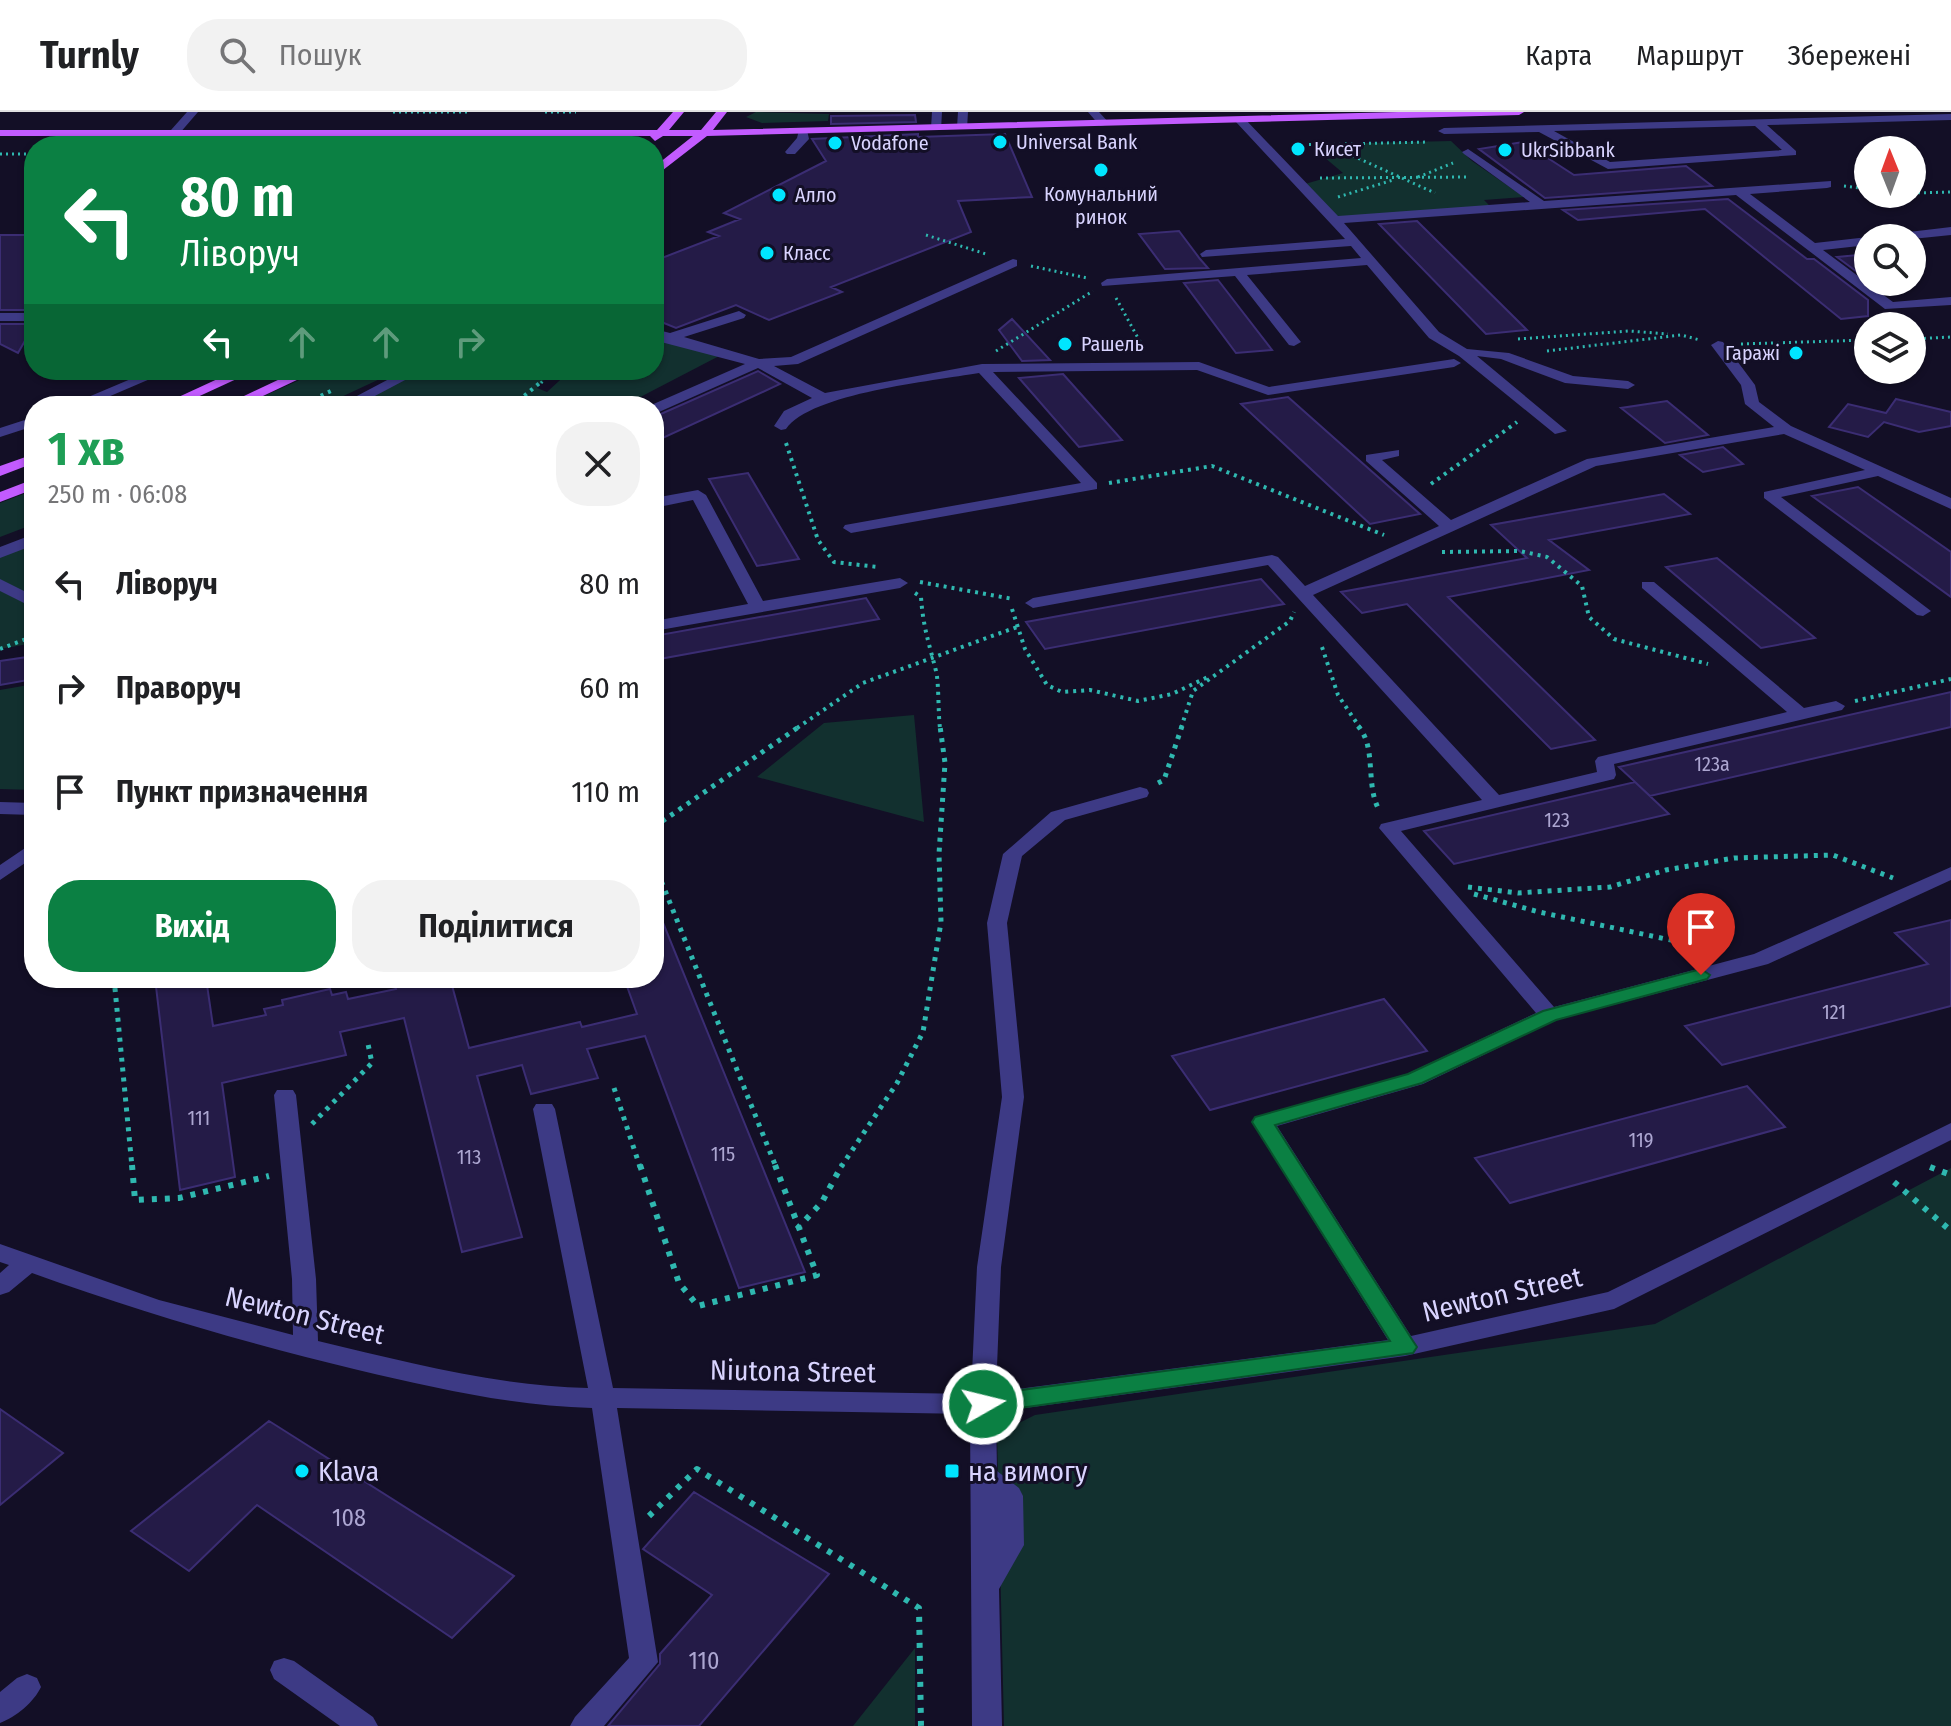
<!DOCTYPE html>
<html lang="uk">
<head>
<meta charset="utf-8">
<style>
  :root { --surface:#fff; --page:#f2f2f2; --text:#202124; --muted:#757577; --line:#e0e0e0; --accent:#0b8043 }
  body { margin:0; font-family:"Fira Sans Condensed",sans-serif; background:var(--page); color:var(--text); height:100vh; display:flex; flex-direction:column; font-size:30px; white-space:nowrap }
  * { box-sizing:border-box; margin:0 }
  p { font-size:26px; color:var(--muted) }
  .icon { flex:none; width:44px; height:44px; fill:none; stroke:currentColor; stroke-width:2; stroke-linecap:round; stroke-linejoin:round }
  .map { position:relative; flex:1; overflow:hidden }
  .side { position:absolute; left:24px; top:284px; width:640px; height:592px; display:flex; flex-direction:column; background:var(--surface); border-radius:32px; box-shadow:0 2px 6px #0004 }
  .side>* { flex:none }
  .guide { position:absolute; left:24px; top:24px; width:640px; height:244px; border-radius:32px; box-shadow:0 2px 6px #0004; background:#0b8043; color:#fff; overflow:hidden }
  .needle { width:52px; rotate:359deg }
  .tools { position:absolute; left:1854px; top:24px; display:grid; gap:16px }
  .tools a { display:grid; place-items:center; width:72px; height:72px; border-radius:50%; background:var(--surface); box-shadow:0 2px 6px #0004; font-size:40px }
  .pin { position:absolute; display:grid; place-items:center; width:68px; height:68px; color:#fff; margin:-82px -34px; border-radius:50% 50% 50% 0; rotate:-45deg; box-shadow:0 0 8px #0007 }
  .pin .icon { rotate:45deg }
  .me { position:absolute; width:88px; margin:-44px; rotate:82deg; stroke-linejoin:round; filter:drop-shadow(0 0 6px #0008) }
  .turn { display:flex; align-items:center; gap:28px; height:168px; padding:0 24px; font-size:36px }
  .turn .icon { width:104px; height:104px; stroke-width:2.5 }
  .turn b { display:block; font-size:56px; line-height:68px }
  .lanes { display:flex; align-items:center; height:76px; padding:0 24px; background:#0003; justify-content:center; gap:40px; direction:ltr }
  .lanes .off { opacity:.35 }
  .round { display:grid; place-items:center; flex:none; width:84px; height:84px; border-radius:32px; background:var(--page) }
  .summary { display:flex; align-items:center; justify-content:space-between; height:136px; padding:0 24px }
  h1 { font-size:48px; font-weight:700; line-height:60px; color:#1e9e55 }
  .action { display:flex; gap:16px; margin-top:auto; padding:16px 24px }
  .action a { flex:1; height:92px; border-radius:32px; background:var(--accent); color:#fff; font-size:32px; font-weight:700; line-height:92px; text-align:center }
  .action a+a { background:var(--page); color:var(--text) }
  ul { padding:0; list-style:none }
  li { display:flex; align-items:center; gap:24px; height:104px; padding:0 24px }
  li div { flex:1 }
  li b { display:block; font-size:30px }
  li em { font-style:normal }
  header { display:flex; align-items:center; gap:48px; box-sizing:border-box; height:112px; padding:0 40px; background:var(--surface); border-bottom:2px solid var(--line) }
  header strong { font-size:38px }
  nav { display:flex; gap:44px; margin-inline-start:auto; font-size:28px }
  .search { width:560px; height:72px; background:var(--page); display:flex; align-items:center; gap:20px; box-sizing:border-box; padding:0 28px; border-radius:32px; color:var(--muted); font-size:30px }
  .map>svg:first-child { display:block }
  .green { fill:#12302f }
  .building { fill:#241b47; stroke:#3b2d73; stroke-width:2 }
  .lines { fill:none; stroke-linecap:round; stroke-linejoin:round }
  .path-far3 { stroke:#2fb8b0; stroke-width:3; stroke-dasharray:2 4; stroke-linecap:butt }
  .path-far2 { stroke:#2fb8b0; stroke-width:4; stroke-dasharray:3 5; stroke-linecap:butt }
  .path-far1 { stroke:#2fb8b0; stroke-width:5; stroke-dasharray:4 6; stroke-linecap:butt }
  .path { stroke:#2fb8b0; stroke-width:6; stroke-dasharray:5 8; stroke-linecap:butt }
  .minor { fill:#3d3a85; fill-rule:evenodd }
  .major { fill:#c25bff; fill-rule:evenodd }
  .route { fill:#0b8043; stroke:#07532c; stroke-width:2 }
  .poi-dot { fill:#00e5ff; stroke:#130f26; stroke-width:3 }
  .labels { text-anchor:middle; stroke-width:6; stroke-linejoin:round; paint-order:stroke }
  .far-poi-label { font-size:20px; fill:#d9d4ff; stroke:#130f26; text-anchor:start }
  .number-label { font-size:20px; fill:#aca6d1 }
  .near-number-label { font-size:24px; fill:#aca6d1 }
  .near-street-label { font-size:28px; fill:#d9d4ff; stroke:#130f26 }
  .near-poi-label { font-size:28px; fill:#d9d4ff; stroke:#130f26; text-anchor:start }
</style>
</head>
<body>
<header>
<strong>Turnly</strong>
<div class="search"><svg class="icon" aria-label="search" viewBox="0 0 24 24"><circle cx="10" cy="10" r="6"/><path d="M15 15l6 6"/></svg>Пошук</div>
<nav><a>Карта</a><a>Маршрут</a><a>Збережені</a></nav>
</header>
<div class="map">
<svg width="1951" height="1614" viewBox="0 0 1951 1614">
  <rect width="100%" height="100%" fill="#130f26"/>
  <!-- green -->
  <path class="green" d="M756,0l73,2 -1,7 -66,2 -16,-6z
    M1451,29l21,20 52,36 -40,3 6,6 -154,12 -31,-34 38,-11 -19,-16 8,-9 -6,-4z
    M654,221l69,21 -100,52h-278l72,-36h135l-15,18 10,4 24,-22h83z
    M322,258h77l-77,36h-80z
    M34,378v34l-34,13v-34z
    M34,427v104l-34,6v-96z
    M34,572v106l-34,-1v-99z
    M914,603l10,107 -167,-45 67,-54z
    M1951,1056v558h-947l-7,-292 38,-19 620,-91z
    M915,1535v79h-62l62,-78z"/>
  <!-- building -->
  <path class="building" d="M915,3l1,7 -85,2v-8z
    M918,22v3l87,-3 27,63 -74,4 13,31 -140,55 11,5 -73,28 -33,-15 -60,23 -22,-9v-58l65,-25 -11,-4 32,-13 -16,-6 102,-52 -14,-22z
    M1523,30l51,33 112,-9 26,20 -167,12 -66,-49z
    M1728,87l79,60h7l54,41v16l-27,3 -136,-110 -127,11 -15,-10z
    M1417,109l110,109 -41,4 -107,-110z
    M1179,119l21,28 8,9 -43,1 -26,-35z
    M0,123h34v75h-34z
    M1868,142v26l-31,-23z
    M1218,168l54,70 -36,3 -52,-70z
    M1012,207l38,41 -28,1 -23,-31z
    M0,212h34v1l-16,28 -18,-9z
    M758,259l22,13 -126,58v-25z
    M1063,262l59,66 -43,7 -60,-69z
    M1288,285l72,64 60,53 -50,10 -129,-120z
    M1896,287l55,13v14l-32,6 -35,-10 -16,15 -39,-10 19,-23 38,9z
    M1667,289l41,34 -43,8 -44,-35z
    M1723,335l20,17 -40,8 -23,-17z
    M748,361l51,86 -42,7 -48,-87z
    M1858,375l93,65v45l-139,-101z
    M1664,382l26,20 -141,26 40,30 -141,27 147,143 -44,9 -144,-145 -45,9 -21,-21 186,-34 -36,-33z
    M1717,446l98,80 -54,10 -95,-81z
    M1261,467l23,25 -239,45 -19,-27z
    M866,486l13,21 -225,41v-24z
    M34,544v23l-34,6v-24z
    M1951,580v35l-301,69 -31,-29z
    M1635,670l34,32 -215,50 -30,-33z
    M655,791l150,369 -66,16 -94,-252 -58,13 11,29 -67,16 -9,-29 -45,11 45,161 -60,15 -58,-234 -64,14 6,23 -124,28 13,94 -55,13 -25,-212h51l7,48 53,-11 -2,-6 19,-4 -1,-5 48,-11 2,6 14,-3 2,7 48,-10 -3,-11h57l19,70 111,-26 2,5 55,-13 -13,-36h30z
    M1951,808v86l-229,59 -37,-39 243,-62 -33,-31z
    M1384,887l43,52 -217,59 -38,-54z
    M1747,974l38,41 -275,76 -35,-45z
    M0,1297l63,44 -63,52z
    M269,1309l245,155 -62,62 -195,-133 -68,66 -58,-40z
    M694,1380l135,82 -130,152h-91l52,-62v-10l52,-59 -69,-46z"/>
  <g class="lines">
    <!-- path-far3 -->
    <path class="path-far3" d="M393,0h76
      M545,0h31
      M1291,33l138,-3
      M1331,34l104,47
      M0,42h29
      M1418,65l35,-14
      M1320,66l150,-1
      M1844,74l24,3
      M1912,81l39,-1
      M1338,85l55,-17
      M926,123l60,19
      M1031,154l56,12
      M1116,186l28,51
      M1518,227l111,-8 39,3
      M1912,227l39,-2
      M1741,232l127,-4
      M996,239l97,-60
      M1547,239l134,-16 19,5
      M541,271l11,-13"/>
    <!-- path-far2 -->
    <path class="path-far2" d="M299,294l32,-15
      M512,294l30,-25
      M786,331l32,97 16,22 44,5
      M1109,371l103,-17 172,69
      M1431,372l86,-62
      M1442,440l78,-1 27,6 35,29 7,31 25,22 94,25
      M920,470l93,17
      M915,481l6,4c2,30 8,46 15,74 3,12 2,42 4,57
      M1012,497l13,40 22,36 15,7 28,-2 48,11 34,-7 38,-18
      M1322,535l16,48 22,33
      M0,537l34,-13
      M1855,589l96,-22
      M797,616l66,-45 154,-56
      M1181,616l12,-37 97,-70 4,-9"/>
    <!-- path-far1 -->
    <path class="path-far1" d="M1358,614c19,21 7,58 21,84
      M1158,671l6,-3 18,-54
      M654,715l146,-101
      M654,751l122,304
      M1468,775l50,6 92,-6 56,-17 68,-12 99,-3 60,23
      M1474,782l65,18 174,37
      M114,866l18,189
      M614,976l26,79
      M312,1012l60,-61 -4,-19
      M841,1055l56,-84 26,-51 18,-110 -2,-68 6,-91 -5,-37"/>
    <!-- path -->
    <path class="path" d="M132,1053l3,35 44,-2 90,-22
      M640,1053l39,118 19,23 119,-31 -42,-110
      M1930,1055l21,8
      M1894,1070l57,49
      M797,1117l25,-27 20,-37
      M649,1404l48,-47 222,139 2,118"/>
    <!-- minor -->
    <path class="minor" d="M187,0h11l-19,22h-8v-4z
      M932,0h10l-1,18 -10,-2z
      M958,0h10l-1,17 -10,-2z
      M1088,0h11l11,12 -10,2z
      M1951,2v6l-184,5 29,26v4l-188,14 -69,-37 -95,2 -6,-3 6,-3zM1755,14l27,24 -172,12 -56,-31z
      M1236,6h8l94,98 192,-14 -66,-48 -2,-2 6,-3 76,52 287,-20v6l-4,1 -77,6 65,49 53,-6 3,1h-3v7l-45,5 70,52 58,-5v8l-66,4 -149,-114 -392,28 95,109 28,17 42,4 64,23 55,5 7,4 -7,4 -63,-6 -64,-24 -24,-3 90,75 -12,3 -96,-78 -30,-18 -62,-73 -120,10 54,67 -7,4 -5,-1 -54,-69 -133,10 -1,-3 6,-4 254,-21 -10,-12 -149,11 -2,-3 6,-4 139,-11 -109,-117z
      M195,18l10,2 -11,14h-12z
      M799,18h8l2,9 -14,15h-8l-2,-2 12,-14z
      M1951,115v8l-39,4 -26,-1 6,-4z
      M1013,147l4,1v6l-219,98 -24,2 51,27 157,-29 217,-2 70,25 185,-28 7,4 -7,4 -186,28 -71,-25 -204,2 104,111v6l-246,44 -8,-5 2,-3 236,-42 -102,-110c-46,8 -168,20 -193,56l-5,1 -7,-4 10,-15 28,-13 -54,-30 -99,44 -5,1v-7h-5l96,-42 -84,-22 -7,-5v-8l16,4 69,-22 7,4 -2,3 -60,19 75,22 32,-2z
      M0,201h34v8h-34z
      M1718,229l5,1 32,43 4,17 32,24 160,72v11l-73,-33 -97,21 150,114 -8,5 -6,-1 -153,-117v-6l101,-22 -81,-36 -188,32 -283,129 186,200 98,-23 -2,-11 3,-4 189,-45 -145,-124v-6h12l150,126 32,-7 9,5 -3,4 -228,54 2,11 -2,4 -213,52 153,176 200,-53 197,-87v13l-183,84 -212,56 -133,64 -146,42 134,210 197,-44 343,-169v17l-337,169 -209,47 -409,56 1,59 22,17 4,8 1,49 -25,44 3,137h-30l-2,-312 -353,-6 41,254 -54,64h-34l5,-9 54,-59 -37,-250c-80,-2 -157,-20 -234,-38 -112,-27 -218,-58 -326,-97l-23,19 -9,3v-22l9,-8 -9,-3v-18l159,56 134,35 -1,-56 -18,-184 3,-5h16l3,5 20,184 2,62c89,21 178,45 270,47l-55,-279 3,-5h16l3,5 58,279 358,6 6,-127 25,-170 -15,-174 16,-69 48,-42 89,-25 7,2 2,4 -2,4 -82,23 -43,36 -15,67 17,174 -23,170 -5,125 392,-52 -136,-218 3,-5 152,-43 129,-61 -157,-185 2,-4 101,-24 -214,-235 -235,43 -8,-5 8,-5 239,-43 6,2 27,29 134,-60 -73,-65v-6l33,-5v6l-17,4 69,60 136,-61 187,-32 -29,-23 -4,-19 -30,-40z
      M152,258h19l-84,36h-20z
      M406,258h18l-68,36h-18z
      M34,305v9l-34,11v-9z
      M698,378l8,5 57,106 137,-23 8,5 -8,5 -246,43v-10l94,-17 -55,-104 -39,8v-10z
      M34,422v11l-34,13v-11z
      M0,467l34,17v12l-34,-17z
      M0,690l34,1v12l-34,-1z
      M34,730v15l-34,23v-15z
      M284,1546l10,3 79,56 5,9h-38l-66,-47 -4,-9 4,-9z
      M27,1562l10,4 4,9c-7,15 -25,30 -41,36v-31l17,-14z"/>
    <!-- major -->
    <path class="major" d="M673,0h11l-15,18h32l15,-18h11l-14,18 685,-18h126l-5,3 -812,21 -53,41v-10l39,-31h-30l-8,5 -5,-5h-650v-6h657z
      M237,258h19l-78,36h-19z
      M299,258h19l-76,36h-19z
      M34,342v9l-34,13v-10z
      M34,367v10l-34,13v-10z"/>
  </g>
  <!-- route -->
  <path class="route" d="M1701,857l9,6 -3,4 -151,41 -134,63 -147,42 138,216 4,6 -4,6 -430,60 -9,-3 -3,-6 3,-7 9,-2 407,-54 -138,-219 3,-5 153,-43 135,-63z"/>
  <!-- markers -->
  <g class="poi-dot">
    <circle cx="1000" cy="30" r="8"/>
    <circle cx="835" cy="31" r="8"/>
    <circle cx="1298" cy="37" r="8"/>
    <circle cx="1505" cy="38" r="8"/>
    <circle cx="1101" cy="58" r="8"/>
    <circle cx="779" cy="83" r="8"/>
    <circle cx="767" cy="141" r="8"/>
    <circle cx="1065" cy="232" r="8"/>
    <circle cx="1796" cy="241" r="8"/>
    <circle cx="302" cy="1359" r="8"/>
    <rect x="944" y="1351" width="16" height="16" rx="4"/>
  </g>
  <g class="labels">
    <!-- far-poi labels -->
    <g class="far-poi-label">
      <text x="1016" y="37">Universal Bank</text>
      <text x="851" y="38">Vodafone</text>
      <text x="1314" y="44">Кисет</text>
      <text x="1521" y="45">UkrSibbank</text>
      <text x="1101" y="89" text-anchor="middle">Комунальний<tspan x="1101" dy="23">ринок</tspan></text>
      <text x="795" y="90">Алло</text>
      <text x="783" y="148">Класс</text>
      <text x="1081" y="239">Рашель</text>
      <text x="1780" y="248" text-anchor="end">Гаражі</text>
    </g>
    <!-- number labels -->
    <g class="number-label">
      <text x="1712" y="659">123а</text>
      <text x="1557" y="715">123</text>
      <text x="1834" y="907">121</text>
      <text x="199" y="1013">111</text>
      <text x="1641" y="1035">119</text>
      <text x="723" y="1049">115</text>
      <text x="469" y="1052">113</text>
    </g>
    <!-- near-number labels -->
    <g class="near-number-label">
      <text x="349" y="1414">108</text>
      <text x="704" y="1557">110</text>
    </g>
    <!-- near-street labels -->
    <g class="near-street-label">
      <text transform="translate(1502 1182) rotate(-13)" y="10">Newton Street</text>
      <text transform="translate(305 1203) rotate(14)" y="10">Newton Street</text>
      <text transform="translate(793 1259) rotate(1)" y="10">Niutona Street</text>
    </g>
    <!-- near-poi labels -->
    <g class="near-poi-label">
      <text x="318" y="1369">Klava</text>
      <text x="968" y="1369">на вимогу</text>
    </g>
  </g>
</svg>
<div class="tools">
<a><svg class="needle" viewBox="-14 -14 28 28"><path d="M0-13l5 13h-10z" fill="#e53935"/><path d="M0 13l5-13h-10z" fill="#757577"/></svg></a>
<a><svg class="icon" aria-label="search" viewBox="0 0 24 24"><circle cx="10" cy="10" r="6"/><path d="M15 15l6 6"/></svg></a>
<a><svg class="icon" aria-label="layers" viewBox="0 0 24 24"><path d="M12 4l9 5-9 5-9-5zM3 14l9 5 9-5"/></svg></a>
</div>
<div class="pin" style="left:1701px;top:863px;background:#d93025"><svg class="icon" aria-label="arrive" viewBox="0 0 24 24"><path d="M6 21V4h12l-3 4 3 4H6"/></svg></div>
<svg class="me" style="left:983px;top:1292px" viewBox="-20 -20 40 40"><circle r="17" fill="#0b8043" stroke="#fff" stroke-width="3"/><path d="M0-11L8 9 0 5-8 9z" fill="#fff"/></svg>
<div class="guide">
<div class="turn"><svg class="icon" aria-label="left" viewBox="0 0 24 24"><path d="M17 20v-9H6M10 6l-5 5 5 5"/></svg><div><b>80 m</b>Ліворуч</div></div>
<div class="lanes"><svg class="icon" aria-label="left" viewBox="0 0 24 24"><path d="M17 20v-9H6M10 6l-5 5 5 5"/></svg><svg class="icon off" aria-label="ahead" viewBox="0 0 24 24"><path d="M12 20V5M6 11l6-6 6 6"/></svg><svg class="icon off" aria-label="ahead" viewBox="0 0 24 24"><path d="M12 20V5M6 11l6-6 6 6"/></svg><svg class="icon off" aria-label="right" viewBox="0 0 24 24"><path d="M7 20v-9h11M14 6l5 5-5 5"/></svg></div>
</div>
<section class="side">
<div class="summary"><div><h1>1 хв</h1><p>250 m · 06:08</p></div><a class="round"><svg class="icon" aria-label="close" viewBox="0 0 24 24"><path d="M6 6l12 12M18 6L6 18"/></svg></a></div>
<ul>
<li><svg class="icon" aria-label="left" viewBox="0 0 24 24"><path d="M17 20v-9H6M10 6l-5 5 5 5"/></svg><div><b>Ліворуч</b></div><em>80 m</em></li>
<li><svg class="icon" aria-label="right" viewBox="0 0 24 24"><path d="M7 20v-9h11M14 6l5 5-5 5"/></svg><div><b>Праворуч</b></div><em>60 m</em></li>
<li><svg class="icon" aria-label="arrive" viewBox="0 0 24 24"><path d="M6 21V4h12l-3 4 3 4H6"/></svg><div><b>Пункт призначення</b></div><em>110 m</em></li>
</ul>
<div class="action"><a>Вихід</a><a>Поділитися</a></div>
</section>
</div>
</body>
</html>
